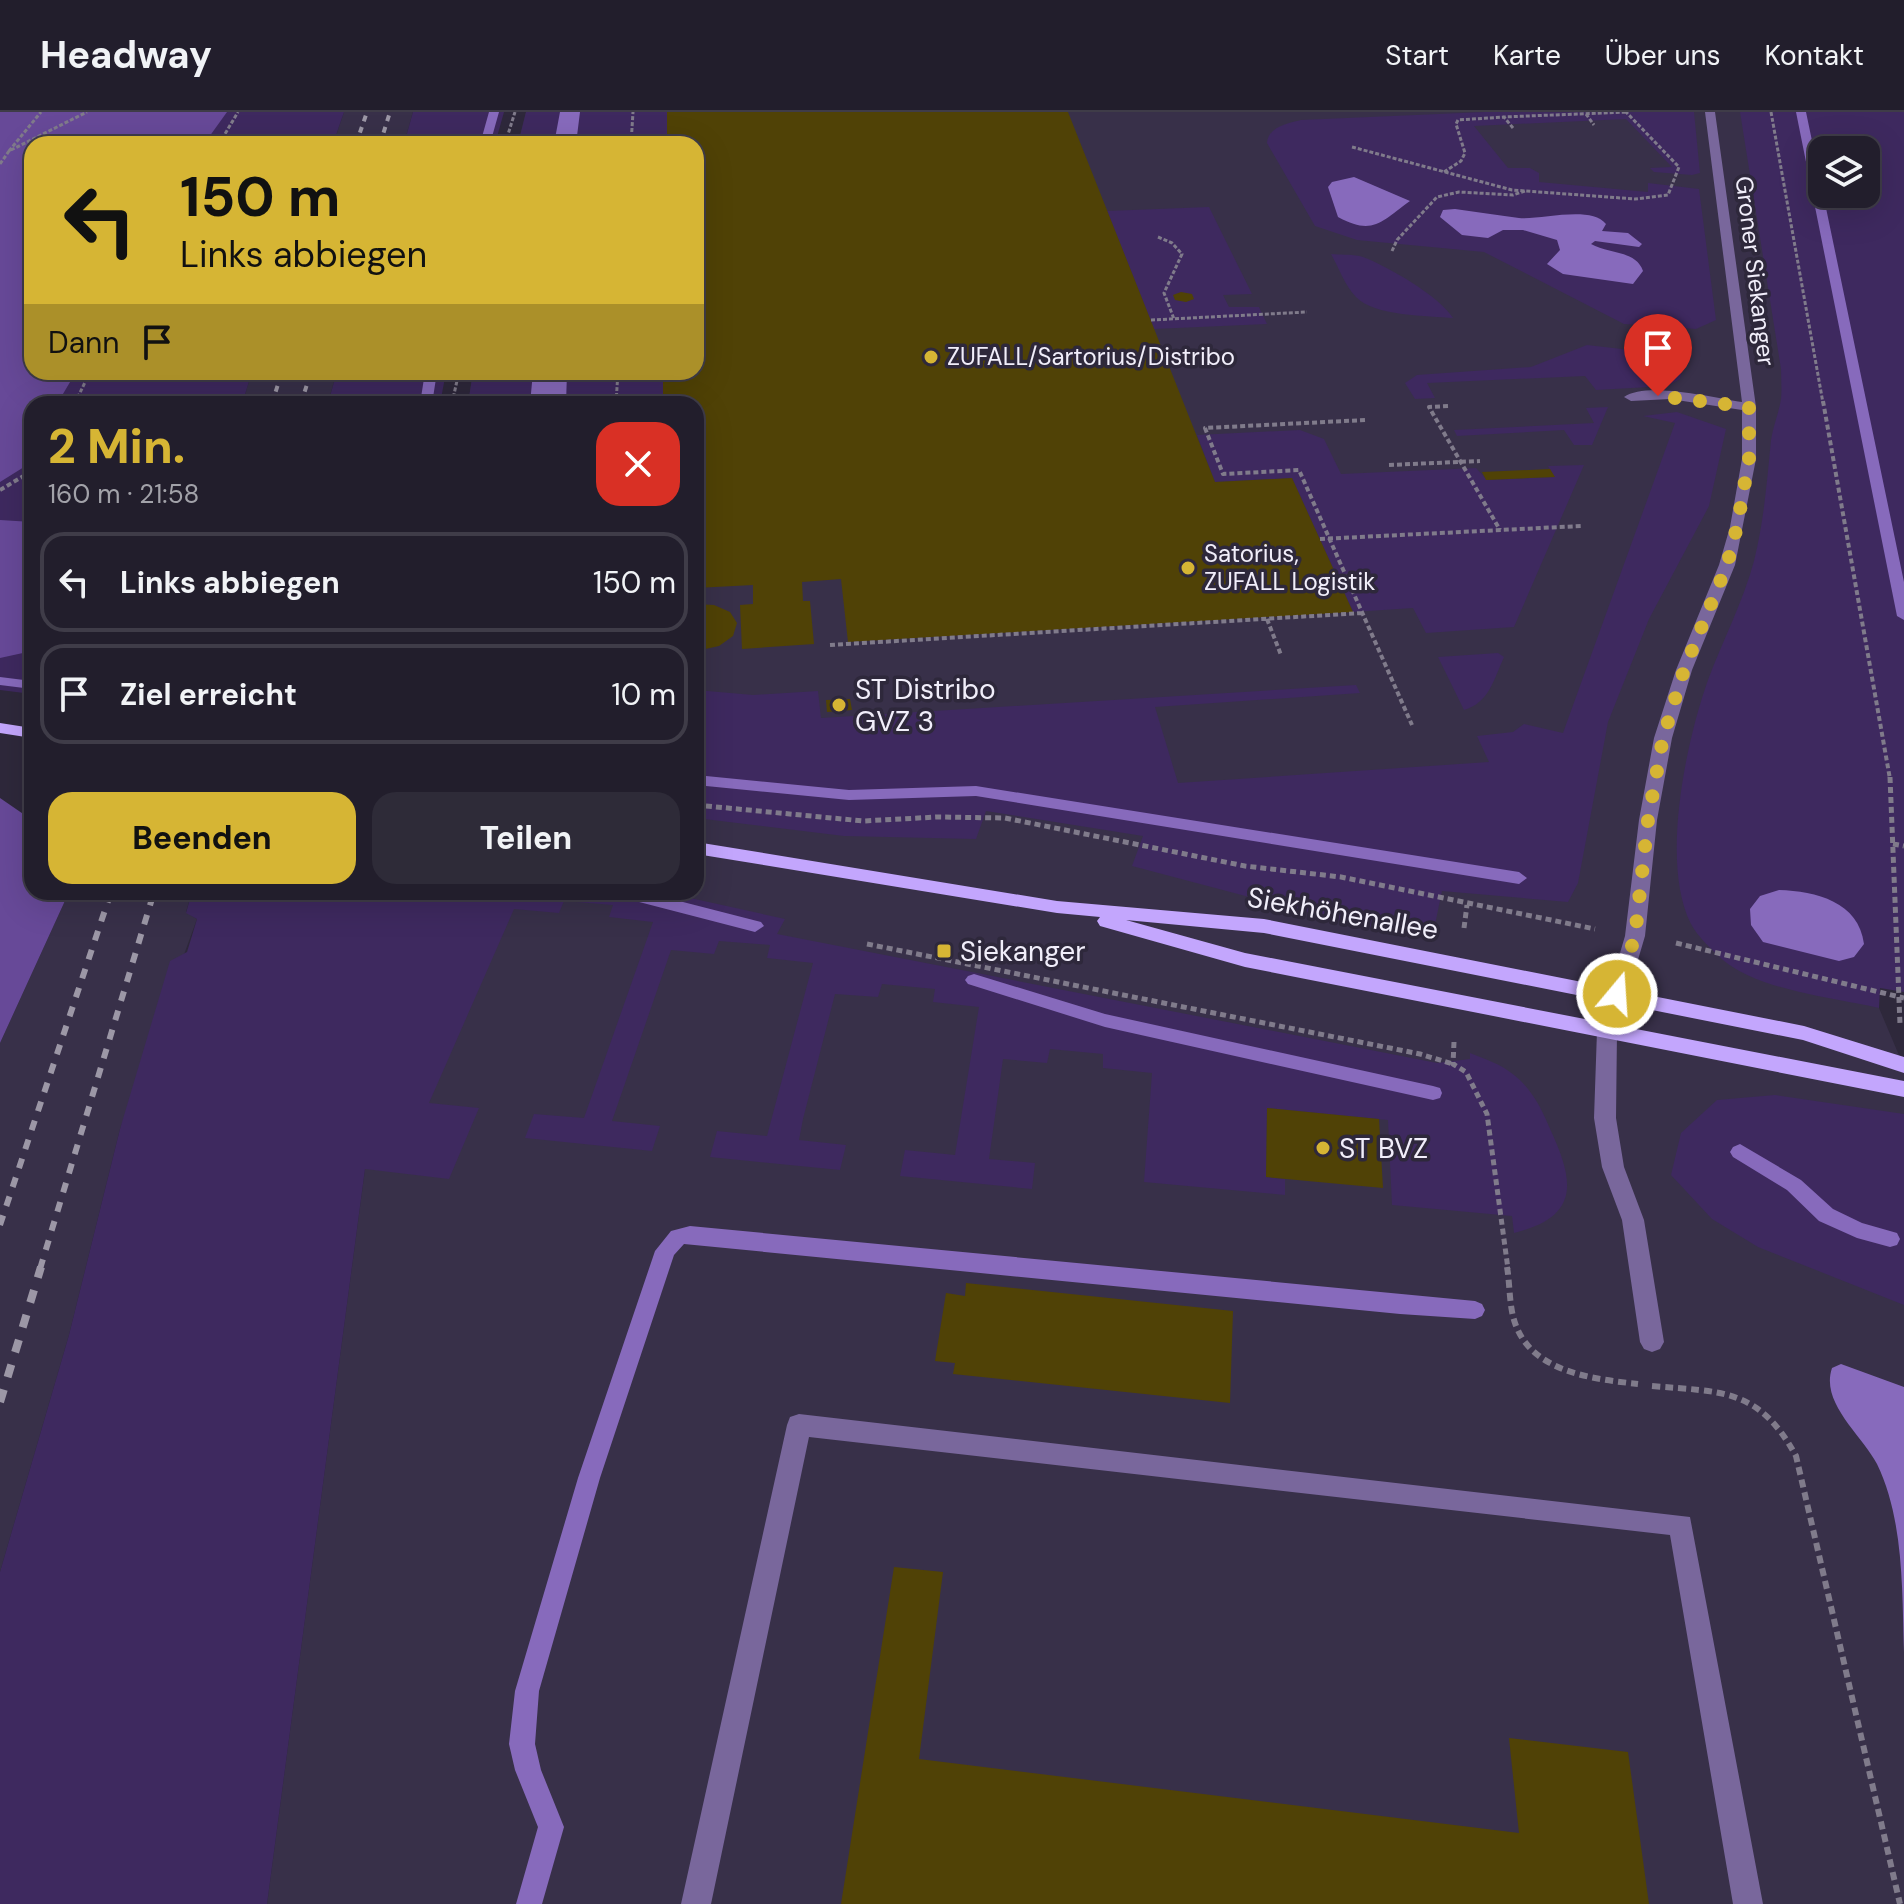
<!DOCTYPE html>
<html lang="de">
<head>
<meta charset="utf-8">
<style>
  :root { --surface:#221e2c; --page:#2e2b38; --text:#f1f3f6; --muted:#a2a2a9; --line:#3f3c48; --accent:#d6b534 }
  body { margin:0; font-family:"DM Sans",sans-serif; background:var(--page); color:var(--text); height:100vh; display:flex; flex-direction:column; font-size:30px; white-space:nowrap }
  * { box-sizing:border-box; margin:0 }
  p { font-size:26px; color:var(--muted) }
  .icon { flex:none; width:44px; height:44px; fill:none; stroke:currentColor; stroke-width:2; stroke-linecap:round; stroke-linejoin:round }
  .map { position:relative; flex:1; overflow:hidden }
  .side { position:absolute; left:24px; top:284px; width:680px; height:504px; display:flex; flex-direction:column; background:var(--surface); border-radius:24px; box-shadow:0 8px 32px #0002,0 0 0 2px var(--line) }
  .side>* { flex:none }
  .top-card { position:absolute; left:24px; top:24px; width:680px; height:244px; border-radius:24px; box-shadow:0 8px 32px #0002,0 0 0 2px var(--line); background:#d6b534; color:#111; overflow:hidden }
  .buttons { position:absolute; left:1808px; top:24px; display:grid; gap:16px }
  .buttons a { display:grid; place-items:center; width:72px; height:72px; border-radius:16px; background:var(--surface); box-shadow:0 8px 32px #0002,0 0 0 2px var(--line); font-size:40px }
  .pin { position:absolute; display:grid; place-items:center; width:68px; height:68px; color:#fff; margin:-82px -34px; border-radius:50% 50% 50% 0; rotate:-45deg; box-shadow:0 0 8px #0007 }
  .pin .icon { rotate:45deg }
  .me { position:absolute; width:88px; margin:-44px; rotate:18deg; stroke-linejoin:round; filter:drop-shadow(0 0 6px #0008) }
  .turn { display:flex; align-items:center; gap:28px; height:168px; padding:0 24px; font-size:36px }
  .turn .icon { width:104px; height:104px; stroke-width:2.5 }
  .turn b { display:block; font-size:56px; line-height:68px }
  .then { display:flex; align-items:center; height:76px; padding:0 24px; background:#0003; gap:16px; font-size:30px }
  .round { display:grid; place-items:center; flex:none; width:84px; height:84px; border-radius:24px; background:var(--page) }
  .overview { display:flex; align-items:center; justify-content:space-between; height:136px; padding:0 24px }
  h1 { font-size:48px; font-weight:800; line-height:60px; color:var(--accent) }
  .button { display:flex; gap:16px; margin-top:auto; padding:16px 24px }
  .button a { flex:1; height:92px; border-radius:24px; background:var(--accent); color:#111; font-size:32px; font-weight:800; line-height:92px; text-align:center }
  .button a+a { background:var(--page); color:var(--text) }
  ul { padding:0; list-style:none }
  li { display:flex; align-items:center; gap:24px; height:100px; margin:0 16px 12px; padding:0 8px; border:4px solid var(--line); border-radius:24px }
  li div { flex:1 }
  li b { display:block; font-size:30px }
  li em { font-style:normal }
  header { display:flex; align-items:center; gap:48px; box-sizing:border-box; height:112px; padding:0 40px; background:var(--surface); border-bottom:2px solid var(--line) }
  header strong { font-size:38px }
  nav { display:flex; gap:44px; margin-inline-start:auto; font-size:28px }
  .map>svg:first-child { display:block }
  .built { fill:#383049 }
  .green { fill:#3e295f; fill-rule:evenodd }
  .forest { fill:#674998 }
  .water { fill:#876abc }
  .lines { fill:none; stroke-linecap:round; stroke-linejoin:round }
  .stream { fill:#876abc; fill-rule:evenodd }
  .building { fill:#504206 }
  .path-far3 { stroke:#807b8b; stroke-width:3; stroke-dasharray:4 2; stroke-linecap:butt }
  .path-far2 { stroke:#807b8b; stroke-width:4; stroke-dasharray:5 3; stroke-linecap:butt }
  .path-far1 { stroke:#807b8b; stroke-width:5; stroke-dasharray:6 4; stroke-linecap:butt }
  .path { stroke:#807b8b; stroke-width:6; stroke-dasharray:8 5; stroke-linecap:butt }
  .minor { fill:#79679c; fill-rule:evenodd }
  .major { fill:#c3a6fd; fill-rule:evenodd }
  .rail-far3 { stroke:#9c97a6; stroke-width:4; stroke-dasharray:6 6; stroke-linecap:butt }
  .rail-far2 { stroke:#9c97a6; stroke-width:5; stroke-dasharray:8 8; stroke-linecap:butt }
  .rail-far1 { stroke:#9c97a6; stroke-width:6; stroke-dasharray:10 10; stroke-linecap:butt }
  .rail { stroke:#9c97a6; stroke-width:8; stroke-dasharray:13 13; stroke-linecap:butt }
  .route { stroke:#d6b534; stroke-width:14; stroke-dasharray:0 25.2 }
  .poi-dot { fill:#d6b534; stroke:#2e283b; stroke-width:3 }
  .labels { text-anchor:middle; stroke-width:7; stroke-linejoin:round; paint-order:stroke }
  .far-street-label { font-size:24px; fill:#f1eefa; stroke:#2e283b }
  .far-poi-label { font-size:24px; fill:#f1eefa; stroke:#2e283b; text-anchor:start }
  .poi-label { font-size:28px; fill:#f1eefa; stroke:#2e283b; text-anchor:start }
  .street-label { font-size:28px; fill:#f1eefa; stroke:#2e283b }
</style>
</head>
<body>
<header>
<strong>Headway</strong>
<nav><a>Start</a><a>Karte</a><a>Über uns</a><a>Kontakt</a></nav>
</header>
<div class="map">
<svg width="1904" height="1792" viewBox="0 0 1904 1792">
  <rect width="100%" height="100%" fill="#2e283b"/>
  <!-- built -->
  <path class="built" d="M344,0h69l-9,32h-71z
    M526,0h1236l117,875v21l25,59v837h-1637l98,-735 58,-277h273v-488h-228l5,-32h223v-228h-178z
    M252,260h85l-7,24 10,2 -1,6h-97z
    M69,780h123l-6,20 11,7 -77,210 -51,206 -69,237v-529z"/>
  <!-- green -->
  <path class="green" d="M0,0h344l-11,32h-301v228h220l-10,32h-210v290l-32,-4z
    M413,0h91l-9,32h-91z
    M526,0h141v32h-149z
    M1485,0h209l6,61 -8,2 -38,-3 -4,-4 22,-1 -46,-48 -152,7 34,42h22l9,5v9l109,10v-9l51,6 17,131 -20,9 -72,-5 -140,-72 -127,-12 -42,-14 -48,-83c1,-16 21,-20 34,-23z
    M1740,0h164v880l-24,-4 -1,20c-45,-10 -121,-18 -156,-48 -10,-9 -26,-24 -32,-36 -31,-61 -5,-182 17,-244 15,-40 35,-78 46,-119 10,-40 13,-80 17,-121 2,-14 8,-27 10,-41 1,-10 0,-20 0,-30zM1822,38h44v44h-44z
    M1209,95l43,87 -29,1 6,12h30l8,17 -113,5 -47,-118z
    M1331,142c10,1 23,0 32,3 26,10 76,39 90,61 -24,-2 -80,-2 -97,-21 -11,-11 -17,-29 -25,-43z
    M1587,233l69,8 21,8 5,9 -2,9 -13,7 -71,4 -11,-14 -158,7 8,15 -20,1 -10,-16 12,-8 114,-8z
    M337,260h109l-6,32h-101v-6l-9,-2z
    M473,260h190v32h-195z
    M1608,295l-16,38h-18l-10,-15 -107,6 -3,-6 140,-7 -8,-15z
    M1677,300l49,17 -17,77 -60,113 -41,103 -30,161 -10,19 -126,-11 -9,43 -77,-9 -224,-59 11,-30 -157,-25 -10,28 -132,-3 -148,-18v-128l57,5 65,-4 3,27 535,-33 4,8 -205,14 23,76 311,-21 -12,-26 36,-4 11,-8 39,9 112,-310 -32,-7z
    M1300,318l24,9 17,35 135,-6 11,12 67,-3 -6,-11 36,-1 -70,162 -88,6 -13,-25 -60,4 -61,-134 -77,4 -18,-47z
    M1498,541l6,4c-10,22 -15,46 -40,53l-26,-53z
    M192,780h471l122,27 -8,15 660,129 33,-4v-6c15,6 31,11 44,22 19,15 28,35 37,56 24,52 28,86 -37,102l-2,-17 -120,-11 -4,-85 -121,-12 -1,69 19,2v16l-141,-13 8,-109 -49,-5v-14l-53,-5 -3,14 -44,-4 -14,100 46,4 -3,26 -132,-13 5,-26 50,5 24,-148 -46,-5 2,-13 -53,-5 -4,13 -43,-3 -32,125 -4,21 47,5 -6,25 -130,-13 7,-26 50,5 46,-173 -46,-5 3,-13 -51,-4 -5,13 -43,-4 -59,171 48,5 -8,25 -127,-13 9,-24 50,4 69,-196 -44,-5 4,-12 -49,-4 -5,12 -45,-4 -85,194 50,5 -30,71 -84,-10 -98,735h-267v-332l69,-237 51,-206 50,-168 17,-9 10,-33 -11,-6z
    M1775,983l129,19v191l-146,-58 -46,-28 -41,-44 10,-42 36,-33z"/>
  <!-- forest -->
  <path class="forest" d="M0,0h227l-23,32h-172v228h44l-19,32h-25v58l-32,20z
    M0,408l32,2v129l-32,7z
    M0,686l32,22v72h37l-69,151z"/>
  <!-- water -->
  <path class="water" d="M560,0h20l-4,32h-22z
    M1354,65l56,24c-29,21 -37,35 -72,16l-10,-30 4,-5z
    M1455,97c21,3 42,6 64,9 22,2 72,-13 87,6l-4,7 26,2 14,11 -3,3 -44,-6 -4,3c17,10 45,6 52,27l-10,13 -70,-10 -16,-10 13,-14 -3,-10 -34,-10h-20l-15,8 -26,-3 -22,-18 3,-7z
    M533,260h34l-1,32h-36z
    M1779,778c37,1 80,12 85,54l-10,13 -15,4 -76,-19 -12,-17 -1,-16 10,-13z
    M1841,1252l63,23v265c-2,-62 0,-132 -27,-188 -15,-29 -57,-61 -45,-96z"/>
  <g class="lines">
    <!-- stream -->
    <path class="stream" d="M489,0h10l-9,32h-10z
      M1796,0h10l98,470v38l-7,-4z
      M425,260h12l-5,32h-12z
      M0,565l32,4v8l-32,-4z
      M696,663l153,15 127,-4 543,86 8,6 -8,6 -543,-88 -127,4 -153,-15z
      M614,780h30l117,30 3,4 -9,6 -139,-36z
      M974,862l131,40 328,72 7,2 2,5 -2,5 -7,2 -328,-73 -137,-43 -3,-4 3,-4z
      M1740,1032l61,36 32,29 29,14 35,10 3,6 -3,6 -7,2 -33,-9 -38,-17 -32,-31 -54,-33 -3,-5 3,-5z
      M690,1114l785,75 7,3 3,6 -3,6 -7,3 -75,-5 -716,-70 -10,11 -74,223 -61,213 -4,53 6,26 23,57 -22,77h-26l22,-77 -23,-57 -6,-26 6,-53 63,-213 77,-227 16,-20z"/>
  </g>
  <!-- building -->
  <path class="building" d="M667,0h401l147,370 77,-4 61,134 -505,30 -7,-63 -39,3 1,19h7l4,43 -72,5 -2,-44 13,-1v-19l-57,3v-184h-33v-32h33v-228h-29z
    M1181,180l11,2 2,5 -8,3 -11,-2 -2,-5z
    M1550,357l5,8 -69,3 -4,-8z
    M696,492l18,1 16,7 7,11 -4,13 -14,10 -23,5z
    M850,587l2,11 -25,2 -1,-12z
    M1267,996l112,11 4,69 -117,-11z
    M966,1171l267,28 -3,92 -277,-29 2,-11 -20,-2 11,-68 19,3z
    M894,1455l49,5 -24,187 600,74 -10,-95 119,14 21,152h-808z"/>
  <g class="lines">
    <!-- path-far3 -->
    <path class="path-far3" d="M1771,0l52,291
      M1586,2l8,11
      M1513,16l-9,-11 122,-5
      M219,32l19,-32
      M505,32l10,-32
      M631,32l2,-32
      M1352,35l160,43 123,9 33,-4 11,-28 -53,-55
      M9,39l32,-39
      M0,52l9,-13 78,-39
      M1444,60l17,-11 4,-8 -9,-29 2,-4 46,-3
      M1158,125l14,6 10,11 -18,39 10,26
      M1392,139l5,-11 40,-43 22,-5 54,3 12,-4
      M1151,208l156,-8
      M75,291l15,-31
      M452,291l7,-31
      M616,291l2,-31"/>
    <!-- path-far2 -->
    <path class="path-far2" d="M1823,289l67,378
      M74,292l2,-3
      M452,292l1,-3
      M616,292v-3
      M1448,294l-19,1 71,123
      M1365,308l-160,8 18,46 76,-4 113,255
      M1389,353l91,-4
      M0,378l32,-19
      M1320,427l261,-13
      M1267,507l14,36
      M830,533l532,-32
      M696,568l9,1"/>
    <!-- path-far1 -->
    <path class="path-far1" d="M1890,665l10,247
      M696,693l167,16 74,-4 68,1 240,48 96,11 254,52
      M1893,732l11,2
      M1464,816l3,-23
      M1676,831l228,55
      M867,832l553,110 33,10
      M1454,930l-1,22 13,8 21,42 21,155"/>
    <!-- path -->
    <path class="path" d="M1507,1155c3,17 2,39 8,56 17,50 79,56 123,61
      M1652,1274c70,6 107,2 144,70l104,448"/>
    <!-- minor -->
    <path class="minor" d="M1705,0h10l41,295v52l-21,106 -43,105 -20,68 -15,82 -12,116 -28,95 -1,87 8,49 20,53 20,122 -4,7 -8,3 -8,-3 -4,-7 -18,-122 -20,-53 -8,-49 3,-87 28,-95 14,-116 15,-82 22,-68 43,-105 11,-38 12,-68v-49l-72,-11 -39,2 -7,-4c23,-16 90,1 118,5z
      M799,1302l891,103 73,387h-30l-63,-369 -861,-98 -98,467h-30l106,-479 3,-8z"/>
    <!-- major -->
    <path class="major" d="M0,611l32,5v10l-32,-5z
      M696,730l361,59 207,18 540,107 100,31v16l-101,-33 -539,-107 -138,-13 119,33 659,128v16l-659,-130 -145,-41 -3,-5 3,-4 -43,-4 -361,-59z"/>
    <!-- rail-far3 -->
    <path class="rail-far3" d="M356,32l11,-32
      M380,32l10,-32
      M272,291l10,-31
      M301,291l10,-31"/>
    <!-- rail-far2 -->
    <path class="rail-far2" d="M272,292l1,-3
      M301,292l1,-3"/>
    <!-- rail-far1 -->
    <path class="rail-far1" d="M0,1113l111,-333
      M40,1157l114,-377"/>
    <!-- rail -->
    <path class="rail" d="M0,1290l41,-135"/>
  </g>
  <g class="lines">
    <!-- route -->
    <path class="route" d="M1617,882l18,-58 13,-116 15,-82 21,-68 43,-105 10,-38 12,-68v-52l-91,-11"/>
  </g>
  <!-- markers -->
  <g class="poi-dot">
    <circle cx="931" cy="245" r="8"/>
    <circle cx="1188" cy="456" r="8"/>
    <circle cx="839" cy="593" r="8"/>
    <rect x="936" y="831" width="16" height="16" rx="4"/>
    <circle cx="1323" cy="1036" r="8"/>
  </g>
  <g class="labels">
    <!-- far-street labels -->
    <g class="far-street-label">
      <text transform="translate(1755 159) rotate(83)" y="8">Groner Siekanger</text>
    </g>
    <!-- far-poi labels -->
    <g class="far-poi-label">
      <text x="947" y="253">ZUFALL/Sartorius/Distribo</text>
      <text x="1204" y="450">Satorius,<tspan x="1204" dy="28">ZUFALL Logistik</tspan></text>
    </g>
    <!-- poi labels -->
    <g class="poi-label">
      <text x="855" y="587">ST Distribo<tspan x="855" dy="32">GVZ 3</tspan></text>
      <text x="960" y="849">Siekanger</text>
      <text x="1339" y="1046">ST BVZ</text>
    </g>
    <!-- street labels -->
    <g class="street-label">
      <text transform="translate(1343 801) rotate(10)" y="10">Siekhöhenallee</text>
    </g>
  </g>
</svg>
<div class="buttons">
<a><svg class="icon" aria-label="layers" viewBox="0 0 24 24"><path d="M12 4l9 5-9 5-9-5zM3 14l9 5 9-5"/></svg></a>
</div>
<div class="pin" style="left:1658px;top:284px;background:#d93025"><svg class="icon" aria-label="arrive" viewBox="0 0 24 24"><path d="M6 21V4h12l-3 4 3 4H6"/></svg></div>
<svg class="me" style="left:1617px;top:882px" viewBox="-20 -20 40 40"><circle r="17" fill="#d6b534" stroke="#fff" stroke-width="3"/><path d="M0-11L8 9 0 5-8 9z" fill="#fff"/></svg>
<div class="top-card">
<div class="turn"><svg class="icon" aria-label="left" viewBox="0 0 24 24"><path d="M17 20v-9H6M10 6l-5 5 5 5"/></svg><div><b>150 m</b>Links abbiegen</div></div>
<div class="then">Dann<svg class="icon" aria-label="arrive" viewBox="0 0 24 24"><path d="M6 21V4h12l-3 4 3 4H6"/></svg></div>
</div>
<section class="side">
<div class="overview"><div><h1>2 Min.</h1><p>160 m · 21:58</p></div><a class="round" style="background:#d93025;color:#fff"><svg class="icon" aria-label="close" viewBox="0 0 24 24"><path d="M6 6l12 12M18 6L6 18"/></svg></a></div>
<ul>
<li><svg class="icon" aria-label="left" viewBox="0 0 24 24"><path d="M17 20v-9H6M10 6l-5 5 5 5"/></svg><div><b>Links abbiegen</b></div><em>150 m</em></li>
<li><svg class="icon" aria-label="arrive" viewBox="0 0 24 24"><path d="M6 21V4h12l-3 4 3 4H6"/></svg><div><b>Ziel erreicht</b></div><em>10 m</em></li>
</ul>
<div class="button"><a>Beenden</a><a>Teilen</a></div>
</section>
</div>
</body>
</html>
